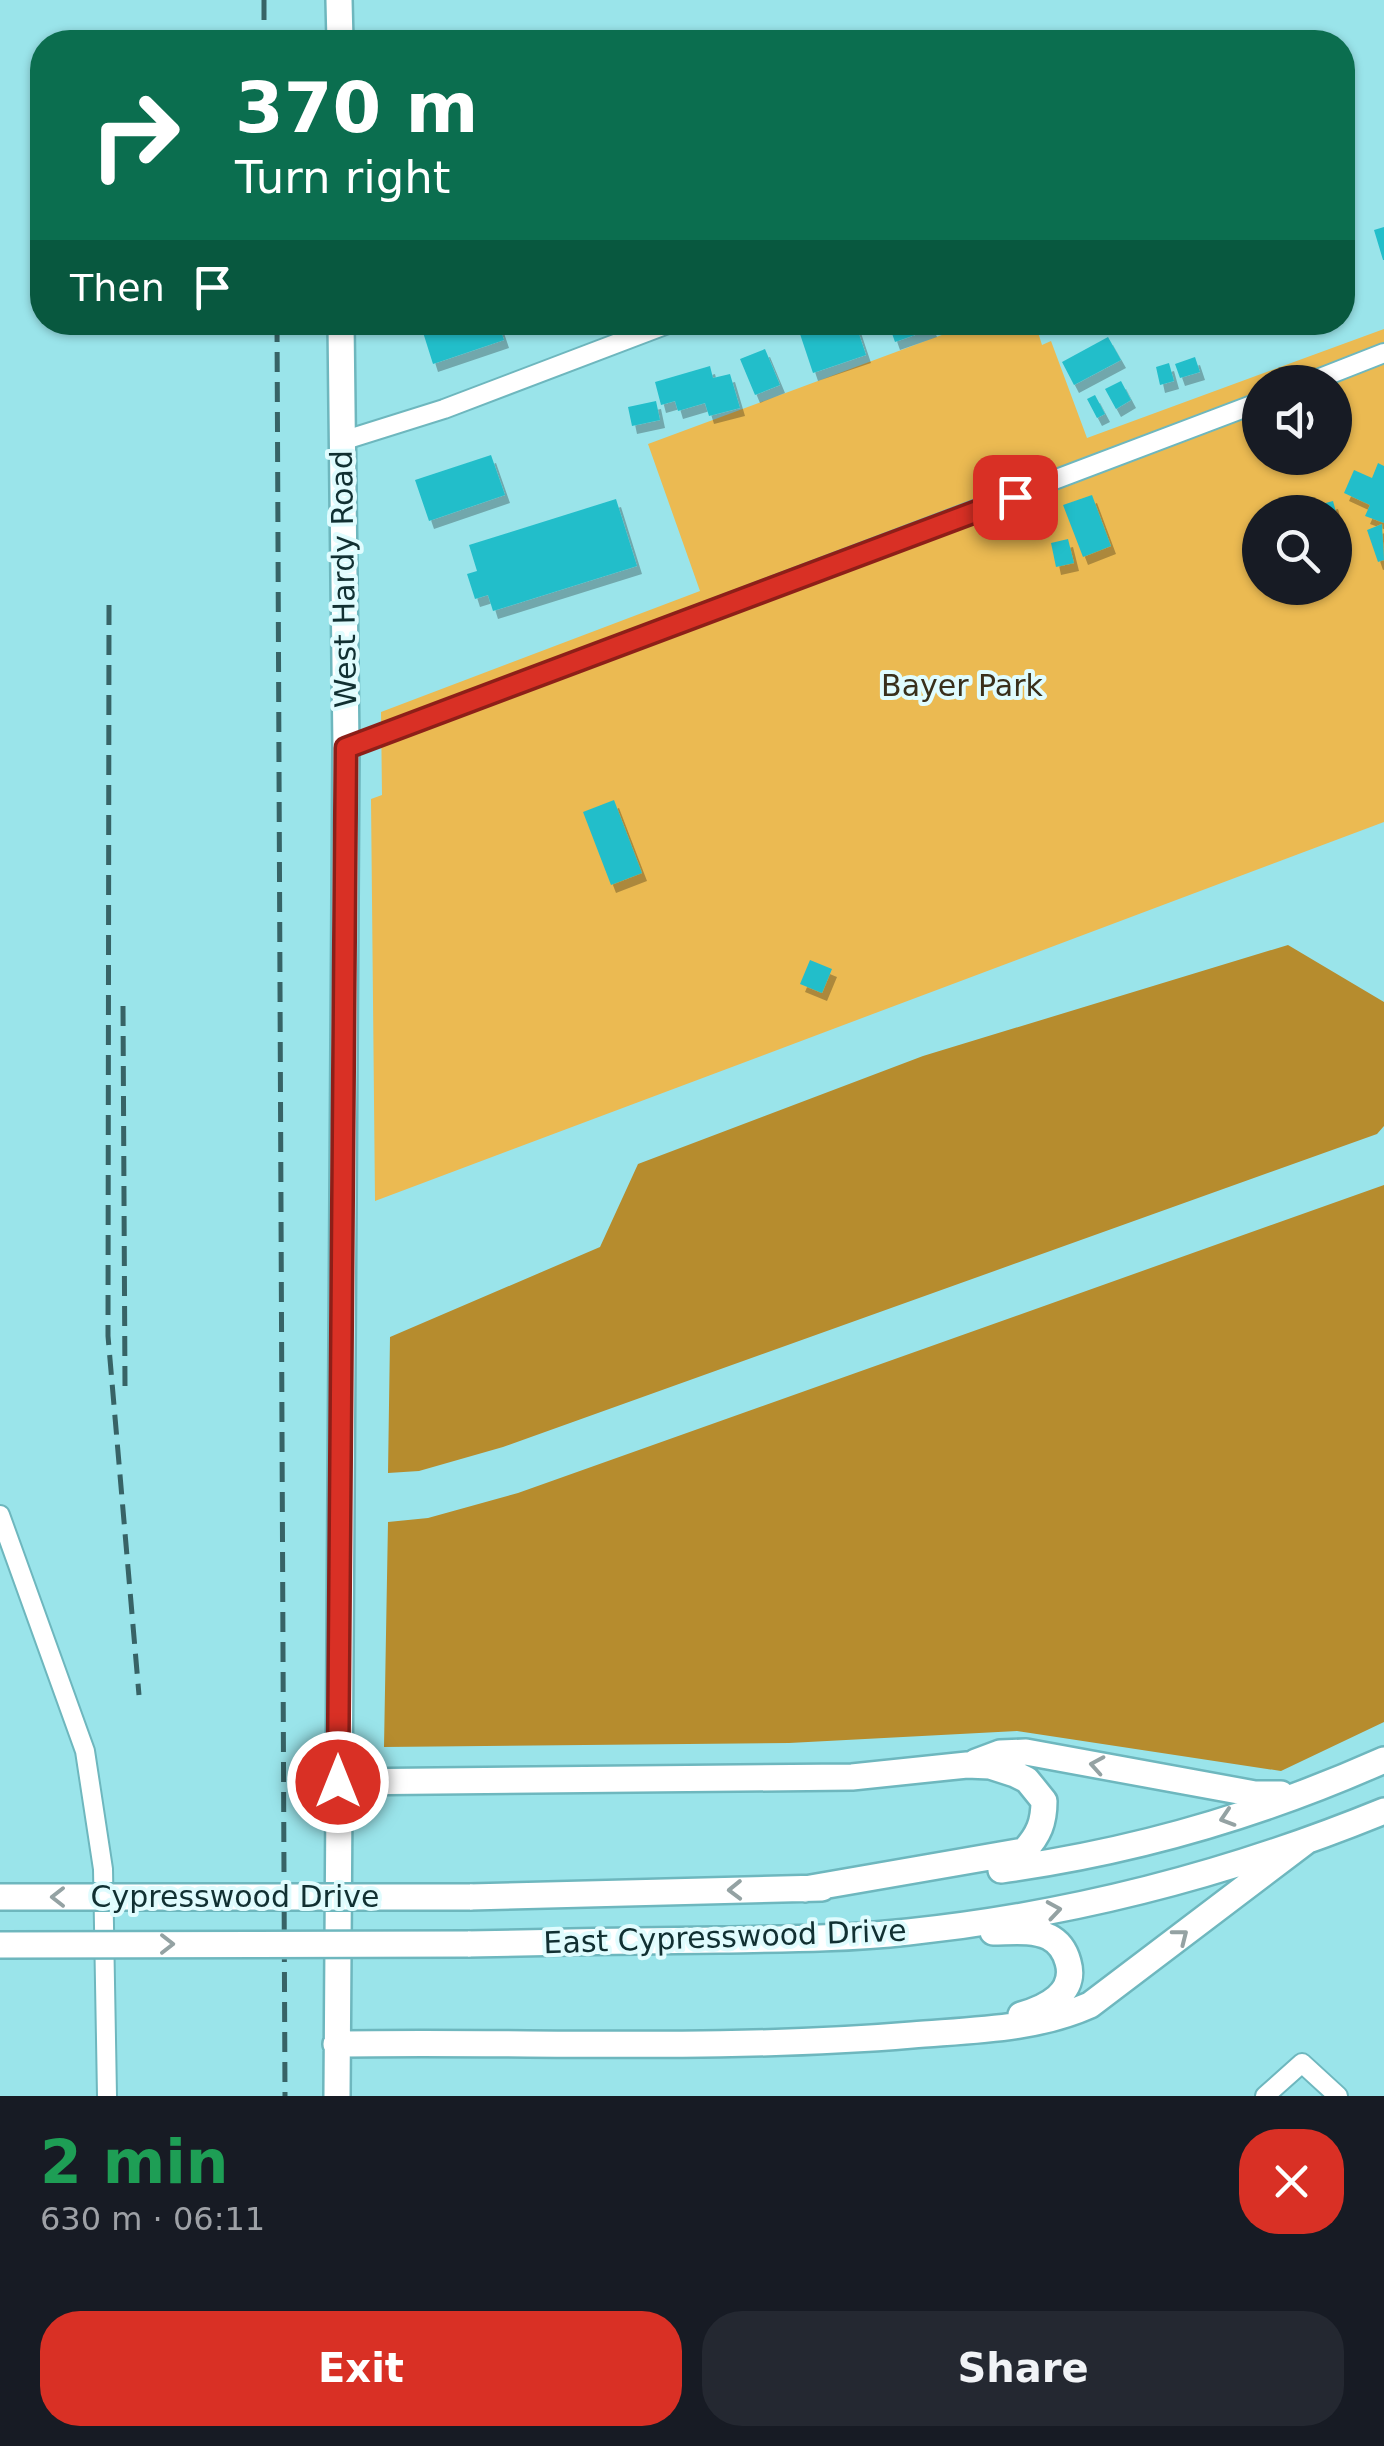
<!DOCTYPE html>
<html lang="en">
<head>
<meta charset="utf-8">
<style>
  :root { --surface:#171b24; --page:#242831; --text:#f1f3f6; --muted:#9ea1a6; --accent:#d93025 }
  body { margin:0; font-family:"DejaVu Sans",sans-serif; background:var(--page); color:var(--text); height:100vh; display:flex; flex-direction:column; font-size:38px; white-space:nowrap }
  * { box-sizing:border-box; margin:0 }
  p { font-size:32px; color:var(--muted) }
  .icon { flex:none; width:55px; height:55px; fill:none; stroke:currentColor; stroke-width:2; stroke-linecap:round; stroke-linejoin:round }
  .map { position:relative; height:2096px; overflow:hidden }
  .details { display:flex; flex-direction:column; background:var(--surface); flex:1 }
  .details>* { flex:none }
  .top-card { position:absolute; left:30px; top:30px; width:1325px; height:305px; border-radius:40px; box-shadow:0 2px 8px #0004; background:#0b6e4f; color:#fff; overflow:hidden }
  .tools { position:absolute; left:1242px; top:365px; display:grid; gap:20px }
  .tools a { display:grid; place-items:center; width:110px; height:110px; border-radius:50%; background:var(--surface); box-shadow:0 2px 8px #0004; font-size:50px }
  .pin { position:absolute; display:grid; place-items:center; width:85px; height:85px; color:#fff; margin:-42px; border-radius:20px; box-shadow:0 5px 15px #0006 }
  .me { position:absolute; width:110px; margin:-55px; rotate:0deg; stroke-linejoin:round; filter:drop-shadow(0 0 8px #0008) }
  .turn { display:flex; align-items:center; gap:35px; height:210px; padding:0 40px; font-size:45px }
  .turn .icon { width:130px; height:130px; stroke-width:2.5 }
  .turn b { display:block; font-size:70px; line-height:85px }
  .then { display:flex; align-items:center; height:95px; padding:0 40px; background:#0003; gap:20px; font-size:38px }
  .round { display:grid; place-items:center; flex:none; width:105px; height:105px; border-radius:40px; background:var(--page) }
  .overview { display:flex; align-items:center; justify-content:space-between; height:170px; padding:0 40px }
  h1 { font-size:60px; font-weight:700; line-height:75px; color:#1e9e55 }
  .cta { display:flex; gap:20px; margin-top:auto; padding:20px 40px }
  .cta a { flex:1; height:115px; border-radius:40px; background:var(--accent); color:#fff; font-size:40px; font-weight:700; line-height:115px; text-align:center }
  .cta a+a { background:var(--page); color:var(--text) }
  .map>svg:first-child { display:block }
  .green { fill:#ebba52; fill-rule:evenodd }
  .forest { fill:#b68c2e }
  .building { fill:#24beca; filter:url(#shadow) }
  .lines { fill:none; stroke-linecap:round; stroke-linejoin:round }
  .street-casing { stroke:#6eb7be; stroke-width:22 }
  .secondary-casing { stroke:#6eb7be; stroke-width:30 }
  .street { stroke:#fff; stroke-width:18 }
  .secondary { stroke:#fff; stroke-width:25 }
  .rail { stroke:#376366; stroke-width:5; stroke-dasharray:20 10; stroke-linecap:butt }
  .secondary-bridge-casing { stroke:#6eb7be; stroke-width:30; stroke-linecap:butt }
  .secondary-bridge { stroke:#fff; stroke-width:25 }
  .oneway { stroke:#94a2a3 }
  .route-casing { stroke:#8d1f18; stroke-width:25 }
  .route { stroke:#d93025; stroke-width:18 }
  .labels { text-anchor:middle; stroke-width:8; stroke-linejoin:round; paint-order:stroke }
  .street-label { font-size:30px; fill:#113032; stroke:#e0fcfe }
  .park-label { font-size:30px; fill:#392f1b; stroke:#e0fcfe }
</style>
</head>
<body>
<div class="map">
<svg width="1384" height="2096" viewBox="0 0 1384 2096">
  <defs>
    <filter id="shadow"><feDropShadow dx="5" dy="8" stdDeviation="0" flood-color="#0004"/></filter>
  </defs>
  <rect width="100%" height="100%" fill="#9ae4ea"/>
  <!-- green -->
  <path class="green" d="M974,323h61l7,22 9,-4 36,97 297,-109v493l-1009,379 -4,-402 11,-4 -1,-83 319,-121 -52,-147zM1260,382h75v76h-75zM1260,512h75v76h-75z"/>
  <!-- forest -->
  <path class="forest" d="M1288,945l96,57v124l-7,8 -874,313 -84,24 -31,2 2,-136 210,-90 38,-83 285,-108z
    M1384,1185v537l-103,49 -264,-40 -228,12 -405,4 4,-225 40,-4 90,-25z"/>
  <!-- building -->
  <path class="building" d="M1261,33l22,1v8h-23z
    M1384,227v33h-1l-9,-30z
    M431,322h67l6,18 -71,24 -12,-38z
    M796,322h59l11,33 -53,18z
    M888,322h41l3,7 -37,13z
    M1108,337l13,23 -47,25 -12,-23z
    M765,349l15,36 -25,10 -15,-36z
    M1195,357l5,15 -20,6 -5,-14z
    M1169,363l5,18 -14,4 -4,-18z
    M710,366l3,12 17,-4 10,34 -31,8 -4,-13 -27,8 -3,-10 -14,4 -6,-23z
    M1121,381l10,19 -15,9 -11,-20z
    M1095,395l10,19 -8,4 -10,-19z
    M656,401l4,19 -28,6 -4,-19z
    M491,455l14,40 -76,26 -14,-41z
    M1378,463l6,3v57l-19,-7 5,-11 -26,-12 10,-23 18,8z
    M1092,495l19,51 -28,11 -20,-52z
    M616,499l21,67 -144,45 -5,-16 -13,4 -8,-25 10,-3 -8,-26z
    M1333,501l3,11h-28l-1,-4z
    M1382,524l2,36 -6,2 -11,-32z
    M1068,539l6,24 -18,4 -5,-24z
    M614,800l28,73 -31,12 -28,-73z
    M810,960l22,9 -10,24 -22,-9z"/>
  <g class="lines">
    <defs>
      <path id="street" d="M1310,382l74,-29
        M342,441l102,-32 229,-87
        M346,748l914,-346
        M0,1515l85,236 18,118 4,227
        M1265,2096l37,-33 36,33"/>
      <path id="secondary" d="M339,0l1,42
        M976,1762l24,-9 26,-1 229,42h26
        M338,1782l514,-5 115,-12 23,1 25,8 12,6 17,21c0,21 -5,34 -20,50l-219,38
        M1001,1870c131,-18 262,-56 383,-110
        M470,1897l352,-9
        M993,1932c18,0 39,-3 56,5 10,5 16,14 19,25 9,31 -22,46 -47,53
        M468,1944c84,-2 167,-3 251,-4 63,-1 126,-1 189,-8 163,-17 324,-59 476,-121
        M336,2044c192,-3 385,7 576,-9 61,-5 122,-5 178,-30l215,-163
        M337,2096l9,-1348 -5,-426"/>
    </defs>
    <!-- street casing -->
    <use href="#street" class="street-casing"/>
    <!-- secondary casing -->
    <use href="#secondary" class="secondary-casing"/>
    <!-- street -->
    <use href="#street" class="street"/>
    <!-- secondary -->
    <use href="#secondary" class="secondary"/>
    <!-- rail -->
    <path class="rail" d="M264,0v42
      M277,322l8,1774
      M109,605l-1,731 31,359
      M123,1006l2,380"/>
    <defs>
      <path id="secondary-bridge" d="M0,1897h470
        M0,1945l468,-1"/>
    </defs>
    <!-- secondary-bridge casing -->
    <use href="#secondary-bridge" class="secondary-bridge-casing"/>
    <!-- secondary-bridge -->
    <use href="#secondary-bridge" class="secondary-bridge"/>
  </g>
  <!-- one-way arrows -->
  <defs><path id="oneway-chevron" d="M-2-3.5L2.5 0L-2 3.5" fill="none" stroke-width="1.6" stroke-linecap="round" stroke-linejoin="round" transform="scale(2.5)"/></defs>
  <g class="oneway">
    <use href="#oneway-chevron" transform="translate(1097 1765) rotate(-170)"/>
    <use href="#oneway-chevron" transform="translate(1227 1818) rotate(162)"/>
    <use href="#oneway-chevron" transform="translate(735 1890) rotate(179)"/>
    <use href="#oneway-chevron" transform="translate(58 1897) rotate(180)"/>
    <use href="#oneway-chevron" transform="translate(1054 1910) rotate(-9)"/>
    <use href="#oneway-chevron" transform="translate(1181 1936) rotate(-38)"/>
    <use href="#oneway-chevron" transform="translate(167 1944)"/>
  </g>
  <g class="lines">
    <defs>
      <path id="route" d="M338,1782l8,-1034 669,-251"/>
    </defs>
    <!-- route casing -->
    <use href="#route" class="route-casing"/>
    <!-- route -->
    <use href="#route" class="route"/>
  </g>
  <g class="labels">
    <!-- street labels -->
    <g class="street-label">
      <text transform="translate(344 579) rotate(-91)" y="10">West Hardy Road</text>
      <text x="235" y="1907">Cypresswood Drive</text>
      <text transform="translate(725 1937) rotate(-2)" y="10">East Cypresswood Drive</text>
    </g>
    <!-- park labels -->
    <g class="park-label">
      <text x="962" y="696">Bayer Park</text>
    </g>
  </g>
</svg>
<div class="tools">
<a><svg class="icon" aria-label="sound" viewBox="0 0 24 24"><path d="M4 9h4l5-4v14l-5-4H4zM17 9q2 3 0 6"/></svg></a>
<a><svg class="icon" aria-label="search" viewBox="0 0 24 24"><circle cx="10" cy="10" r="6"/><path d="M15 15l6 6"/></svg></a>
</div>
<div class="pin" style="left:1015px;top:497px;background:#d93025"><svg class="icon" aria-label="arrive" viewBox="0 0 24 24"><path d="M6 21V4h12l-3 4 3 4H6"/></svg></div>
<svg class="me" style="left:338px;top:1782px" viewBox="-20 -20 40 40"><circle r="17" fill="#d93025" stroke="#fff" stroke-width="3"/><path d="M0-11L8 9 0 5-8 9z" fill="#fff"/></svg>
<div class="top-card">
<div class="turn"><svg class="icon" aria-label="right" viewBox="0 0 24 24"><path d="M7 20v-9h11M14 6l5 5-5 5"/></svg><div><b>370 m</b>Turn right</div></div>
<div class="then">Then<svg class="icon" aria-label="arrive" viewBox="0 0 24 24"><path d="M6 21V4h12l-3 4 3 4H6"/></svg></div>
</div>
</div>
<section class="details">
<div class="overview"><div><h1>2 min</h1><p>630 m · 06:11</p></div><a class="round" style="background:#d93025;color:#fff"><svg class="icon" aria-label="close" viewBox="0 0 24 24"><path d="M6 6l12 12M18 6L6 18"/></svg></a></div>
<div class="cta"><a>Exit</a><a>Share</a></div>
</section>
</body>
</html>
